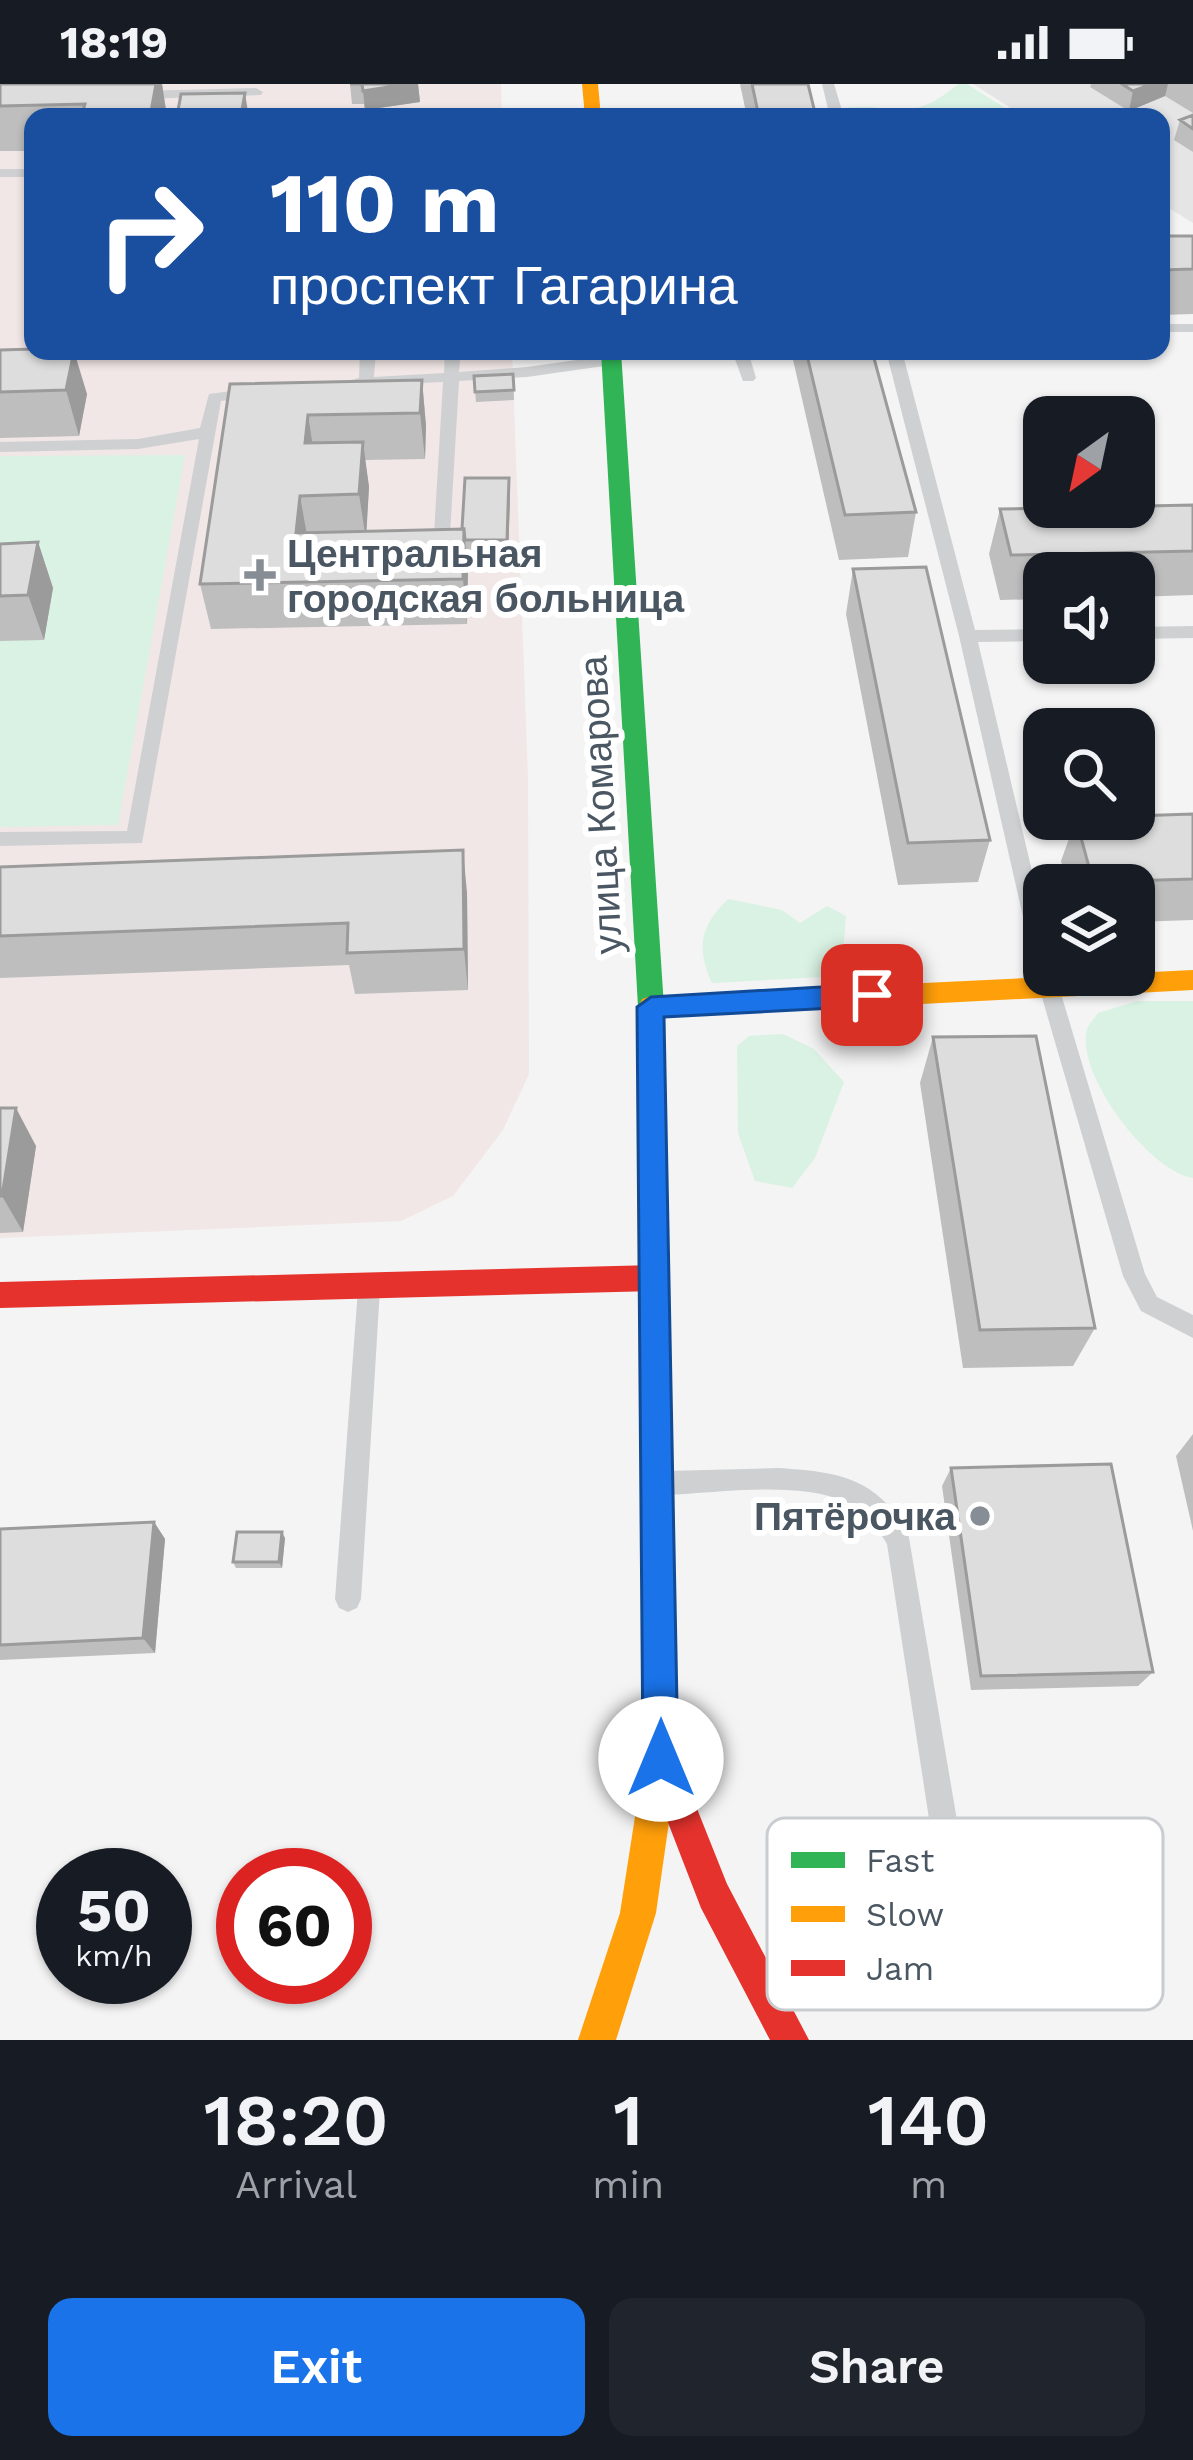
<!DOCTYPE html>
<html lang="en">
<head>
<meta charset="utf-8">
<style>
  :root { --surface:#171b24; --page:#20242c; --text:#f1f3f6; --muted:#9ea1a6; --accent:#1a73e8 }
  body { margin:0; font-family:"Work Sans",sans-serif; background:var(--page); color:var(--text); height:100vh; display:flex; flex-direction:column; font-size:45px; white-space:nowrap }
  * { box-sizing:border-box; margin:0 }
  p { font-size:39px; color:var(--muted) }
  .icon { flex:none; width:66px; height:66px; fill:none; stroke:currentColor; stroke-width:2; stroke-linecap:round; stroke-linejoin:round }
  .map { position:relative; height:1956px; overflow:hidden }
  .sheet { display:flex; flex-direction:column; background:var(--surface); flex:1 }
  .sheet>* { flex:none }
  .hud { position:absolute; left:24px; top:24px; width:1146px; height:252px; border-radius:24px; box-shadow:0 3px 9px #0004; background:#1a4fa0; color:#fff; overflow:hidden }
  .needle { width:78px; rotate:213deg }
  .fabs { position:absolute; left:1023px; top:312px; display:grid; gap:24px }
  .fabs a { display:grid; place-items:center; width:132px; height:132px; border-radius:24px; background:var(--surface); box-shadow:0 3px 9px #0004; font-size:60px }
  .speed { position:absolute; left:36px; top:1764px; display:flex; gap:24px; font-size:60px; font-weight:700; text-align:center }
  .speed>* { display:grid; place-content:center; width:156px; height:156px; border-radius:50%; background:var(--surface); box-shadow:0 3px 9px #0004; line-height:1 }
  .speed small { font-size:30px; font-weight:400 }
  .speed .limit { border:18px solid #d22; background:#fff; color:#111 }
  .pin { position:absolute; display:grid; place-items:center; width:102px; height:102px; color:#fff; margin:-51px; border-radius:24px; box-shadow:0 6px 18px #0006 }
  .me { position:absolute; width:132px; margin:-66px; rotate:0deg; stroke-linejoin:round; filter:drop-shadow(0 0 9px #0008) }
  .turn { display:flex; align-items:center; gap:42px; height:252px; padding:0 48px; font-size:54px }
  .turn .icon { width:156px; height:156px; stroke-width:2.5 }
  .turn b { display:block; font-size:84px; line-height:102px }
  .eta { display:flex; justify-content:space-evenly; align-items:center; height:204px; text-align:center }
  .eta b { font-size:72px; font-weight:600; line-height:84px }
  .action { display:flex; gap:24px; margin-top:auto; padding:24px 48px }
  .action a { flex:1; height:138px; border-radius:24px; background:var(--accent); color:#fff; font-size:48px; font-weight:600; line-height:138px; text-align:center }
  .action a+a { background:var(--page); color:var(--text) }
  .status { display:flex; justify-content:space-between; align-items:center; height:84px; padding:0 60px; background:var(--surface); direction:ltr }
  .status svg { height:33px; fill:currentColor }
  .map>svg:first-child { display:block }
  .education { fill:#e6e5e6 }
  .medical { fill:#f1e7e6 }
  .green { fill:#d9f2e3 }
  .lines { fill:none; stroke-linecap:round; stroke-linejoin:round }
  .lane { fill:#ced0d2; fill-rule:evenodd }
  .fast { fill:#30b455; fill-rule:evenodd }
  .slow { fill:#ff9f0a; fill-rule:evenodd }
  .jam { fill:#e5322d; fill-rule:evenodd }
  .wall { fill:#bebebf }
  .shaded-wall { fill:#9b9b9b }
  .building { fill:#ddddde; stroke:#9b9b9b; stroke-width:3 }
  .route { fill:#1a73e8; stroke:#114b97; stroke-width:3 }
  .poi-dot { fill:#868d94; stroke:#fff; stroke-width:4.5 }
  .labels { text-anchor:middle; stroke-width:12; stroke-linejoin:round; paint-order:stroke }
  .poi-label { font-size:39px; font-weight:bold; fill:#4a5661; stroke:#fff; text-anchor:start }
  .street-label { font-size:39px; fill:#4a5661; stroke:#fff }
  .key { fill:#fff; stroke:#c9ccd0; stroke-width:3 }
  .key-label { font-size:33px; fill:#4a5661 }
</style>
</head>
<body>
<div class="status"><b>18:19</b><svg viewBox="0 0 49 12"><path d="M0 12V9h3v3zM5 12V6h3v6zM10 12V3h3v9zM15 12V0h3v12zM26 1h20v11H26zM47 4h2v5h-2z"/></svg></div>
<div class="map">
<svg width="1193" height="1956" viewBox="0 0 1193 1956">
  <rect width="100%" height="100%" fill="#f4f4f4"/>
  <!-- education -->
  <path class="education" d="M973,0h220v139l-32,-20v-86h-136z"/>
  <!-- medical -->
  <path class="medical" d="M0,0h501l1,33h-469v234h479l16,426 1,297 -26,56 -50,66 -52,25 -401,17z"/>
  <!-- green -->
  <path class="green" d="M958,0h9l52,33h-178l-2,-8c53,-10 66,20 119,-25z
    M185,371l-67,370 -118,2v-371z
    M728,815l54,11 18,13 27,-17 19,10 -5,60 -129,7c-16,-35 -12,-57 16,-84z
    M1137,917h56v177c-44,-7 -118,-104 -106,-149 2,-6 8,-11 11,-16z
    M783,950l31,15 30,33 -29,76 -23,30 -37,-7 -17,-48 -1,-87 12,-10z"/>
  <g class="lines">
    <!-- lane -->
    <path class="lane" d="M822,0h12l10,33h-14z
      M256,4l7,4 -2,3 -122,4 -7,-4 7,-4z
      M0,85h33v8h-33z
      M1161,240h32v8h-32z
      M360,267h16l-2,26 70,-4 1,-22h16l-2,21 68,-5 84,-12 8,5 -8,5 -84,12 -68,4 -10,171 -8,6 -8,-6 10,-170 -92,4v-6l8,-2z
      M732,267h16l8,27 -3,3h-10z
      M886,267h16l73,279 69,-1v12l-66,1 66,280v51l-10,-8 -75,-329z
      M254,304l8,5 -3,3 -38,5 -79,442 -142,3v-14l127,-1 72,-392 -61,10 -138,3v-10l138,-3 62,-11 9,-34z
      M1193,542v12l-59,1v-12z
      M1049,895l7,2 3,6 86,287 12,23 36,18v23l-52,-27 -18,-35 -84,-289 3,-6z
      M369,1195l8,3 3,7 -19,310 -4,9 -9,4 -9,-4 -4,-9 23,-310 3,-7z
      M778,1384c61,4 97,9 130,64l51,300 -4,10 -10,4 -10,-4 -4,-10 -44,-288c-10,-17 -20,-32 -39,-41 -48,-23 -129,-10 -181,-8l-9,-4 -3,-8 3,-8 9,-4z"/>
    <!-- fast -->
    <path class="fast" d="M601,267h20l43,656 9,452 -5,11 -11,4 -11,-4 -5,-11 -3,-452z"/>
    <!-- slow -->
    <path class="slow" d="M582,0h16l3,33h-16z
      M1193,886v20l-542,28 -9,-3 -4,-8 4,-8 9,-3z
      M657,1360l11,4 5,11 5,300 -22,154 -40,127h-38l42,-127 24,-154 -3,-300 5,-11z"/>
    <!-- jam -->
    <path class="jam" d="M655,1181l10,4 5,9 -5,9 -10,4 -655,17v-26z
      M662,1662l12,5 53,133 82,156h-39l-69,-132 -56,-145 5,-12z"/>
  </g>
  <!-- wall -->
  <path class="wall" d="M0,0h162l5,33h-134v34h-33z
    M350,0h68l2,18 -55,8 -1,-6h-12z
    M740,0h68l8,33h-69z
    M1091,0h102v29l-28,-17 -36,15 -39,-24z
    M1193,31v37l-19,-12 6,-20z
    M1161,152h32v78l-32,1z
    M0,266l87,44 -8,42 -79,2z
    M791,267h81l44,161 -8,45 -69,3z
    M513,290l1,26 -38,2 -2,-26z
    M422,296l4,46 -1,33 -60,1 4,27 -3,44 96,-2 47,-51 -1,82h-41v64l-256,5 -11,-45 30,-200z
    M1193,421v90l-59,2v-24h-90v26l-44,1 -11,-46 11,-45z
    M38,458l15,46 -9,52 -44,1v-97z
    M853,485l137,271 -12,42 -80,3 -52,-271z
    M1193,730v106l-59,2v-37h-66l-7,-24 15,-42z
    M0,783l467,26 1,97 -113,4 -6,-29 -349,13z
    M933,953l162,291 -22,38 -110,2 -43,-285z
    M0,1024l36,38 -13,86 -23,1z
    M1193,1350v97l-17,-75z
    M951,1384l202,204 -15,14 -167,4 -29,-204z
    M154,1438l11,17 -10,114 -155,7v-131z
    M285,1454l-3,30h-46l-3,-6z"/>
  <!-- shaded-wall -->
  <path class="shaded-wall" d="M156,0h6l5,33h-17z
    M407,0h11l2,18 -55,8 -2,-19z
    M1152,0h16l-3,12 -36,15 4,-20z
    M245,9l3,19 -1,5h-6z
    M74,267l13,43 -8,42 -13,-46z
    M422,296l4,46 -1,33 -5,-46z
    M308,331l7,45 -10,-17z
    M363,358l6,45 -3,53 -7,-46z
    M509,394l1,19 -2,63 -1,-20z
    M300,412l8,45 -12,-8z
    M464,445l4,46 -1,49 -4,-45z
    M38,458l15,46 -9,52 -16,-45z
    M463,766l4,43 1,97 -4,-41z
    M16,1024l20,38 -13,86 -21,-36z
    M154,1438l11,17 -10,114 -12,-15z
    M282,1448l3,6 -3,30 -3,-6z"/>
  <!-- building -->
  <path class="building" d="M0,0h156l-6,33h-69l4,-13 -85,2z
    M350,0h57l-44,7 -1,-7z
    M752,0h56l8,33h-57z
    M1122,0h30l-19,7z
    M245,9l-4,22 -64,1 4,-22z
    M1193,31v14l-13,-9z
    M1161,152h32v33l-32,1z
    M33,265v2h41l-8,39 -66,2v-42z
    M806,267h66l44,161 -71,3z
    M513,290l1,16 -39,2 -1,-16z
    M422,296l-2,33 -112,2 -3,28 58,-1 -4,52 -59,2 -4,37 168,-4 -1,50 -263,5 30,-200z
    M465,394h44l-2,62h-42l-1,-11h-2z
    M1193,421v46l-182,4 -11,-46z
    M38,458l-10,53 -28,1v-52z
    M926,483l64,273 -82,3 -55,-274z
    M1193,730v65l-100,3 -17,-63h58v-3z
    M463,766l1,99 -117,4 1,-30 -348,13v-69z
    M1036,952l59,292 -115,2 -47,-293z
    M0,1024h16l-14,88h-2z
    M1111,1380l42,208 -172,4 -30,-208z
    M154,1438l-11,116 -143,7v-116z
    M237,1448h45l-3,30h-46z"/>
  <!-- route -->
  <path class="route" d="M872,900l13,11 -13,11 -208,11 14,742 -5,12 -12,6 -13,-6 -5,-12 -6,-752 14,-10z"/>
  <!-- markers -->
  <g class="poi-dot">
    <path d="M254 473h12v12h12v12h-12v12h-12v-12h-12v-12h12z"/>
    <circle cx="980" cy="1432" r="12"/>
  </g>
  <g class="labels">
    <!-- poi labels -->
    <g class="poi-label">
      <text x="287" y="483">Центральная<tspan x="287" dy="45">городская больница</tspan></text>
      <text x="956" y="1446" text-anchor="end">Пятёрочка</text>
    </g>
    <!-- street labels -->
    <g class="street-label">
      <text transform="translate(600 721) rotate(-93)" y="14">улица Комарова</text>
    </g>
  </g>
  <!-- legend -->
  <rect x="767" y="1734" width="396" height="192" rx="18" class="key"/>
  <rect x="791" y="1768" width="54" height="16" fill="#30b455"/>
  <rect x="791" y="1822" width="54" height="16" fill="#ff9f0a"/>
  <rect x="791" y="1876" width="54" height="16" fill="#e5322d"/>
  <g class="key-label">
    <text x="866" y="1788">Fast</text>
    <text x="866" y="1842">Slow</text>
    <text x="866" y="1896">Jam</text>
  </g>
</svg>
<div class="fabs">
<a><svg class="needle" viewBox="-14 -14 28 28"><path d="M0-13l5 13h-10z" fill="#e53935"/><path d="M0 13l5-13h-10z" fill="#9ea1a6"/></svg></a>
<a><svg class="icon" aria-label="sound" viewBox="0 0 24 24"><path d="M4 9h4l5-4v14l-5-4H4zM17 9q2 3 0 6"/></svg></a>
<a><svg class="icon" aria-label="search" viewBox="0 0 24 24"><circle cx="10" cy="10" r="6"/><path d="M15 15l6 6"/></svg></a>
<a><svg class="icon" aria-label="layers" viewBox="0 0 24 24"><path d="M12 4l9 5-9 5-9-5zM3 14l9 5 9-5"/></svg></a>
</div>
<div class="speed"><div>50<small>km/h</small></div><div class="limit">60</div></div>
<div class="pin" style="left:872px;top:911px;background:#d93025"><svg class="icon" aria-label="arrive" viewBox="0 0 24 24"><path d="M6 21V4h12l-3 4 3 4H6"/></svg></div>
<svg class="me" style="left:661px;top:1675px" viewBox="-20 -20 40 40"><circle r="19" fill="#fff"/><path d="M0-13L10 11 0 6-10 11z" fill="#1a73e8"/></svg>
<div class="hud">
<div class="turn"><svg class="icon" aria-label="right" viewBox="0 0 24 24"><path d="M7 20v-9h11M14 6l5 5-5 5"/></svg><div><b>110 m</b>проспект Гагарина</div></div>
</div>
</div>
<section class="sheet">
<div class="eta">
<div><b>18:20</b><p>Arrival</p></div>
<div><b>1</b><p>min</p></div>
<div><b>140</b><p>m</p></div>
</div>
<div class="action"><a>Exit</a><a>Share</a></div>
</section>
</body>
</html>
